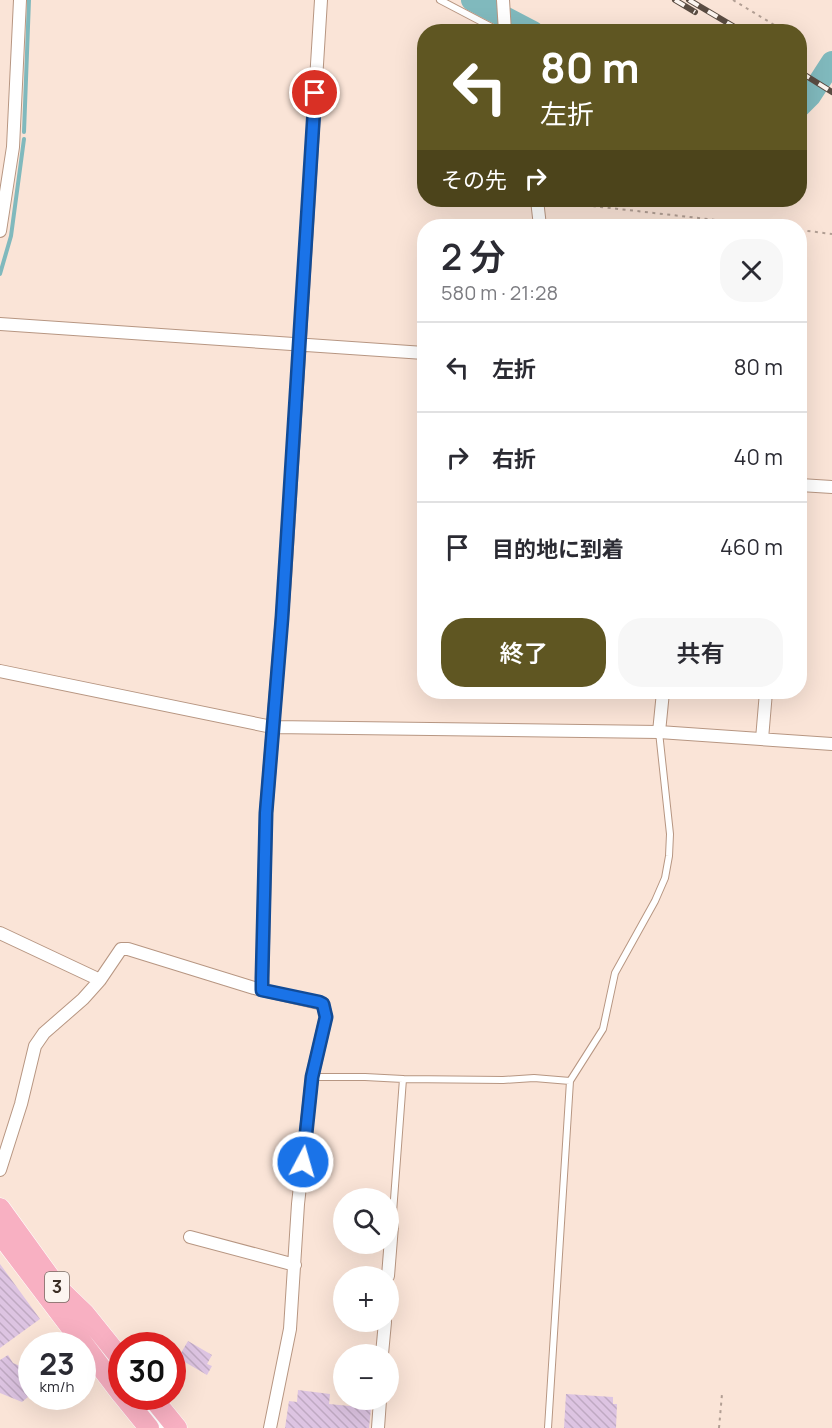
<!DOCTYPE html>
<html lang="ja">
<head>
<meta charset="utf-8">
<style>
  :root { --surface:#fff; --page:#f7f7f7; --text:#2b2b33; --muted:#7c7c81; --line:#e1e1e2; --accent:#5f5622 }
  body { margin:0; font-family:Manrope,"Noto Sans JP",sans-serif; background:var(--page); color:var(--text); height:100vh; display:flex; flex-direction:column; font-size:22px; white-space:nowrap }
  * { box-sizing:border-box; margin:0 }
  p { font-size:20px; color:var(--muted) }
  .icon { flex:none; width:33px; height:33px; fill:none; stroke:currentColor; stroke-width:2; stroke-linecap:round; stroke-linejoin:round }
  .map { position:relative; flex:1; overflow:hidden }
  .panel { position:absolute; left:417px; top:219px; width:390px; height:480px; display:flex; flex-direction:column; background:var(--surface); border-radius:24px; box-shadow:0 6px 24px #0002 }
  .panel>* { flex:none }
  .guide { position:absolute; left:417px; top:24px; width:390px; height:183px; border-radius:24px; box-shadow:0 6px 24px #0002; background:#5f5622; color:#fff; overflow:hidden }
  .fabs { position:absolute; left:333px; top:1188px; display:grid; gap:12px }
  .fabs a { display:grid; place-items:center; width:66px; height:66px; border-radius:50%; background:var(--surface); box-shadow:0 6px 24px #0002; font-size:30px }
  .speed { position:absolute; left:18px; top:1332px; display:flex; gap:12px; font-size:30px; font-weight:700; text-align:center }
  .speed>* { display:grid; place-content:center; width:78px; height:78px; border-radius:50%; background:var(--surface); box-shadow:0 6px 24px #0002; line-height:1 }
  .speed small { font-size:15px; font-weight:400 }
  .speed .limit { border:9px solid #d22; background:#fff; color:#111 }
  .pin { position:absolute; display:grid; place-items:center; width:51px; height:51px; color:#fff; margin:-26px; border:3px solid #fff; border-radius:50%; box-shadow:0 2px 6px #0007 }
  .me { position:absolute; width:66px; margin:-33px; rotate:6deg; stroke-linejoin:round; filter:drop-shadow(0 0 4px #0008) }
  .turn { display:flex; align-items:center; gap:21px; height:126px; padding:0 24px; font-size:27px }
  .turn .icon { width:78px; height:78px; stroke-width:2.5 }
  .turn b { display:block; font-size:42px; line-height:51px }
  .then { display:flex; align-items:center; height:57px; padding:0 24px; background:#0003; gap:12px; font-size:22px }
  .round { display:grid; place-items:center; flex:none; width:63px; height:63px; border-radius:24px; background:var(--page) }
  .summary { display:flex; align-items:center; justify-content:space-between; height:102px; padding:0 24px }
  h1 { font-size:36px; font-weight:600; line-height:45px }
  .cta { display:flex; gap:12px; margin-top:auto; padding:12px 24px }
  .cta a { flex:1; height:69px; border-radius:24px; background:var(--accent); color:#fff; font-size:24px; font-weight:600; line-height:69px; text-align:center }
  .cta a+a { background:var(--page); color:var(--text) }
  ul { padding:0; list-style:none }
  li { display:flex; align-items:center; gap:18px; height:90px; padding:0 24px; border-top:2px solid var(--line) }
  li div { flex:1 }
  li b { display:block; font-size:22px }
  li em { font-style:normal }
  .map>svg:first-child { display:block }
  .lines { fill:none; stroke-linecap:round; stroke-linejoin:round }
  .stream { stroke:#80b9bd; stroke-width:4 }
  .river { stroke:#80b9bd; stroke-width:22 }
  .building { fill:url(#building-back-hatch) }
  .lane-casing { stroke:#b79682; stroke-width:8 }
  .street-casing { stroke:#b79682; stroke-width:14 }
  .secondary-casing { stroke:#b79682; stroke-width:20 }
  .primary-casing { stroke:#fff; stroke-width:21 }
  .path { stroke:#b29f94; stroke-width:2; stroke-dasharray:3 4.5; stroke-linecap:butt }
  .lane { stroke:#fff; stroke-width:6 }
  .street { stroke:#fff; stroke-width:12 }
  .secondary { stroke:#fff; stroke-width:18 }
  .primary { stroke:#f8b0c2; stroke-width:20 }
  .rail-casing { stroke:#5a4c42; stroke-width:6 }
  .rail { stroke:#fcf5f0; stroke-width:4; stroke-dasharray:11; stroke-linecap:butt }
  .route-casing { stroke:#114b97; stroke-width:15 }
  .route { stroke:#1a73e8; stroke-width:10 }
  .labels { text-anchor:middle; stroke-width:5; stroke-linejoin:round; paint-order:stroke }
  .shield { fill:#fcf5f0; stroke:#756a62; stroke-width:1.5 }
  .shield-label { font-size:18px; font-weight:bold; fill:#3b2e25 }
</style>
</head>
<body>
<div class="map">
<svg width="832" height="1428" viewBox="0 0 832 1428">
  <defs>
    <pattern id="building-back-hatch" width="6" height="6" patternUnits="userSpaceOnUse" patternTransform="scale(1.5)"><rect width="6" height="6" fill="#ddc4e2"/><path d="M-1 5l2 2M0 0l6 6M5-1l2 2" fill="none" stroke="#bfa9c2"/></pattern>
  </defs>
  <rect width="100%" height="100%" fill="#fae4d7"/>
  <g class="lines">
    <!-- stream -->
    <path class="stream" d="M24,132l5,-132
      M0,274l11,-38 13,-97"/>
    <!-- river -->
    <path class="river" d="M472,0l61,32
      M800,106l10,-10 22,-34"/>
  </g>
  <!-- building -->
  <path class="building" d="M0,1264l40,55 -40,29z
    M188,1341l24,14 -5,9 5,2 -5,9 -29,-17z
    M8,1355l5,8 16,7 2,6 1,7 -6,11 2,3 -6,5 -22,-9v-33z
    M298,1390l32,4 -1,10 42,4 -2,20h-84l4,-27 8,1z
    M566,1394l47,3v7h4l-1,24h-52z"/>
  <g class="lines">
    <defs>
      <path id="lane" d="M440,0l61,32
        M312,1077h53l38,2 100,1 31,-2 36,3
        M392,1226l11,-147
        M548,1428l22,-347 33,-52 12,-56 40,-72 10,-23 4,-22 1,-22 -11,-102"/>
      <path id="street" d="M503,0l2,32
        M537,200l3,26
        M0,231l13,-84 7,-147
        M0,324l424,29
        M800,485l32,2
        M0,671l272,56 387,5 173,12
        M659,732l4,-40
        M762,739l4,-47
        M0,933l100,47
        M262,990l4,-177 19,-234 36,-579
        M0,1170l21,-66 14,-58 9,-13 39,-34 17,-19 21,-31h7l126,39 69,16 3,13 -14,60 -14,127 -8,125 -20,99
        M190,1237l105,28
        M388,1276l4,-50
        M382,1354l3,-32
        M378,1428l2,-28"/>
      <path id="secondary" d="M99,1347l23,28
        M139,1396l24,32"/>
      <path id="primary" d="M0,1208l57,79 28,27 37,46
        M0,1234l122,161
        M123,1396l26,32
        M151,1396l26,32"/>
    </defs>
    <!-- lane casing -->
    <use href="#lane" class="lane-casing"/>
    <!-- street casing -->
    <use href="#street" class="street-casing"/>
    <!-- secondary casing -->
    <use href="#secondary" class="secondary-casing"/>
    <!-- primary casing -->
    <use href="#primary" class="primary-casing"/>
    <!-- path -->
    <path class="path" d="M733,0l53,32
      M800,39l5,3
      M548,201l221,25
      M800,230l32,4
      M719,1428l3,-34"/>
    <!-- lane -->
    <use href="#lane" class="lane"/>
    <!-- street -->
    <use href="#street" class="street"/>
    <!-- secondary -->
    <use href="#secondary" class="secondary"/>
    <!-- primary -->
    <use href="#primary" class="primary"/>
    <defs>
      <path id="rail" d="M675,0l20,12
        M689,0l54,32
        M800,72l32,20"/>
    </defs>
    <!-- rail casing -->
    <use href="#rail" class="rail-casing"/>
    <!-- rail -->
    <use href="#rail" class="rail"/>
  </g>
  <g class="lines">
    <defs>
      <path id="route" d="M303,1162l9,-85 14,-60 -3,-13 -4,-2 -57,-12v-12l4,-165 16,-195 33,-525"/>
    </defs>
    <!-- route casing -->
    <use href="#route" class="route-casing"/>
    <!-- route -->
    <use href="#route" class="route"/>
  </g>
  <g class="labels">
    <!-- shield labels -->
    <rect class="shield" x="45" y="1272" width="24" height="30" rx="4.5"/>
    <g class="shield-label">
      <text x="57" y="1293">3</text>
    </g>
  </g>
</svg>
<div class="fabs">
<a><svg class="icon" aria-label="search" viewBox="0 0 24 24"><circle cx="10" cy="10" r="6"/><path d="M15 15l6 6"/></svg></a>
<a>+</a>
<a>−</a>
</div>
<div class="speed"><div>23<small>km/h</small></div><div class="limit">30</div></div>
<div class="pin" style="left:315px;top:93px;background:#d93025"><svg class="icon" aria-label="arrive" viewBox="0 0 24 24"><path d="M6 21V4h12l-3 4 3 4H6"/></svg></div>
<svg class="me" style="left:303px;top:1162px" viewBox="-20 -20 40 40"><circle r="17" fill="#1a73e8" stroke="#fff" stroke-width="3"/><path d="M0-11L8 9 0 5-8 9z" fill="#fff"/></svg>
<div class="guide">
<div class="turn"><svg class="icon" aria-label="left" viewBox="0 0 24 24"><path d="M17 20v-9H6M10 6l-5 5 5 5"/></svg><div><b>80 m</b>左折</div></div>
<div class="then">その先<svg class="icon" aria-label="right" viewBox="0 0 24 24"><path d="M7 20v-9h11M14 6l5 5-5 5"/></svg></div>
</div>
<section class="panel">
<div class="summary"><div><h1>2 分</h1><p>580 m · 21:28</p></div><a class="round"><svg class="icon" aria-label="close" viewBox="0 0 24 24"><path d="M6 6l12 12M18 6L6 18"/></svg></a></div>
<ul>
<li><svg class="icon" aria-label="left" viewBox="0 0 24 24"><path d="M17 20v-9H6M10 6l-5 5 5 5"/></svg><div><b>左折</b></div><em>80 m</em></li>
<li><svg class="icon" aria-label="right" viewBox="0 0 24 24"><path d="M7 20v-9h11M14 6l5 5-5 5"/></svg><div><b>右折</b></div><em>40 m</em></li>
<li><svg class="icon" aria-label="arrive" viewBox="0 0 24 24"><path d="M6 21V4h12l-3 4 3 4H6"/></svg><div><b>目的地に到着</b></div><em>460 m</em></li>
</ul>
<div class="cta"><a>終了</a><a>共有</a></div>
</section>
</div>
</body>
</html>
